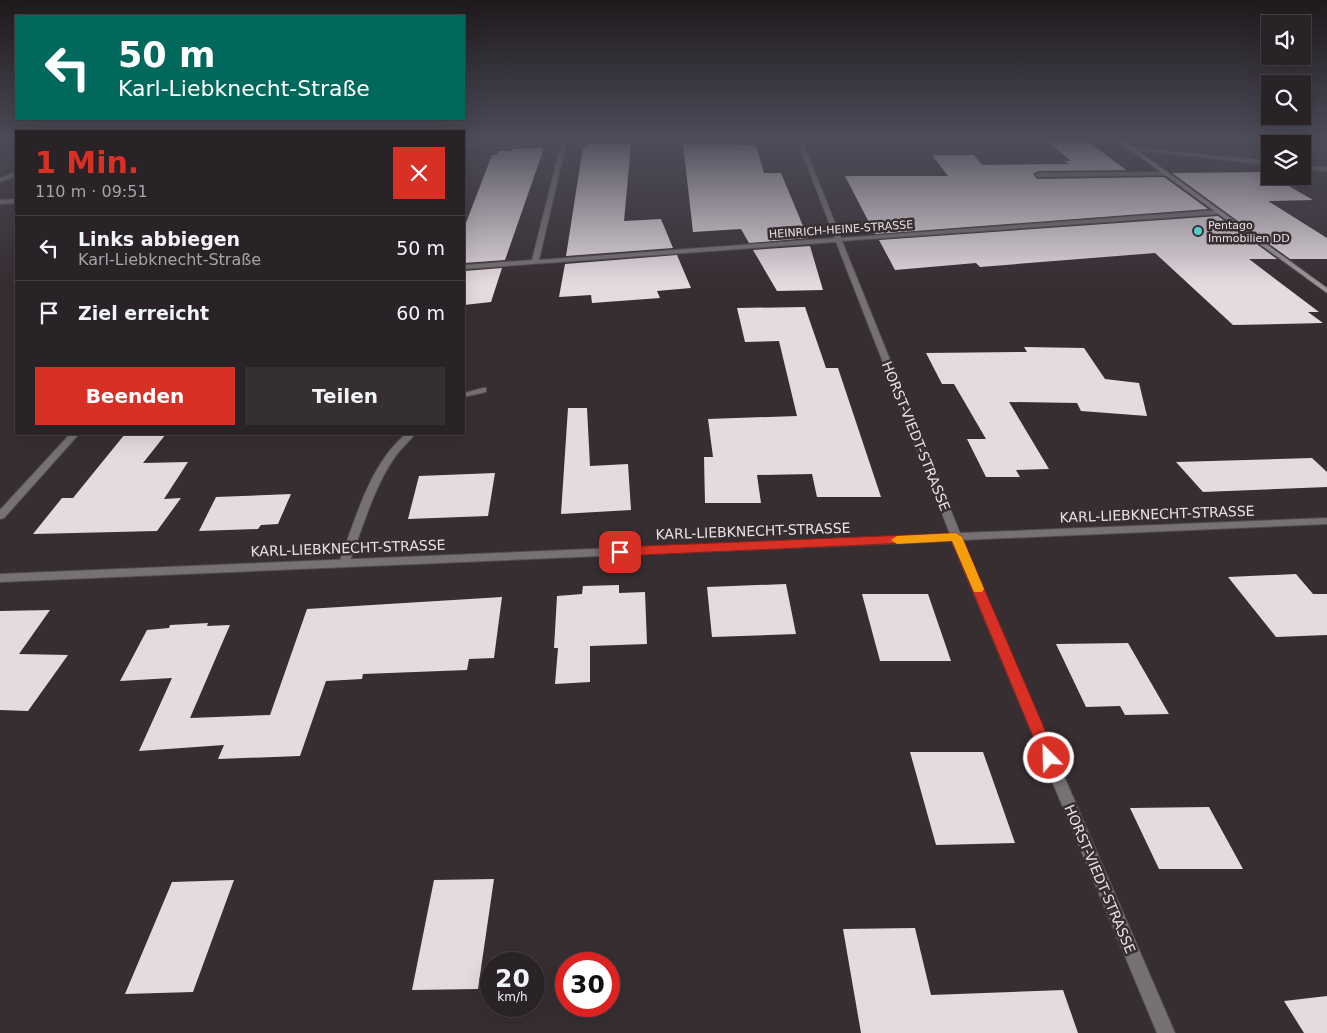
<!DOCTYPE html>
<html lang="de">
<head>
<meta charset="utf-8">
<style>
  :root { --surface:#292226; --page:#352f32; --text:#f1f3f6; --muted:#a5a4a7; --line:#453f43; --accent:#d93025 }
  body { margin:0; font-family:"DejaVu Sans",sans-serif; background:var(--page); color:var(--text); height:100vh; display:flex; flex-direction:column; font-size:19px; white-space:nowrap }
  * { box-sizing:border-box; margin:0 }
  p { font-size:16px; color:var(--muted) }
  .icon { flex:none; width:28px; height:28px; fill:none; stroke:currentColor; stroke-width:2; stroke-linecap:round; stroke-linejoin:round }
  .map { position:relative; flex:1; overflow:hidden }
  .side { position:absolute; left:15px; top:130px; width:450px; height:305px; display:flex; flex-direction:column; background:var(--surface); border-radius:0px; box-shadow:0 5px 20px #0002,0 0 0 1px var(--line) }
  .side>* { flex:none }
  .guide { position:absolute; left:15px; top:15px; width:450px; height:105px; border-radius:0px; box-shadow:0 5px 20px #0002,0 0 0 1px var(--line); background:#00695c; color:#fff; overflow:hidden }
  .buttons { position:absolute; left:1261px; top:15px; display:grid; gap:10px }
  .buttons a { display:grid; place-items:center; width:50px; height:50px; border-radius:0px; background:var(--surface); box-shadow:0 5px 20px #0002,0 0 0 1px var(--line); font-size:25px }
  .speed { position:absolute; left:480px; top:952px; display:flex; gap:10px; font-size:25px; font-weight:700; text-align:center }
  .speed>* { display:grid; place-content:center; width:65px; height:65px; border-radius:50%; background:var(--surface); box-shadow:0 5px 20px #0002,0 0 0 1px var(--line); line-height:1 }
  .speed small { font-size:12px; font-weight:400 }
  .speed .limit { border:8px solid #d22; background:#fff; color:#111 }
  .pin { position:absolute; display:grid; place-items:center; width:42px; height:42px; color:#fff; margin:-21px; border-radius:10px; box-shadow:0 2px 8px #0006 }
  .me { position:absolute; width:55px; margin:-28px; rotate:337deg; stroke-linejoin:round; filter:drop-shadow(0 0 4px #0008) }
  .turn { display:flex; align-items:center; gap:18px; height:105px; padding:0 20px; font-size:22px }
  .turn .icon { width:65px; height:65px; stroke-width:2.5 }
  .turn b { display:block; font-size:35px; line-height:42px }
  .round { display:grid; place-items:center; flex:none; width:52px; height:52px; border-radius:0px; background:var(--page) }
  .head { display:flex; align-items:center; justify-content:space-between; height:85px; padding:0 20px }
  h1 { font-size:30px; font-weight:600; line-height:38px; color:var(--accent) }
  .primary-button { display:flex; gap:10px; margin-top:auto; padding:10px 20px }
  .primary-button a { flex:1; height:58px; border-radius:0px; background:var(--accent); color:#fff; font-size:20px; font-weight:600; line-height:58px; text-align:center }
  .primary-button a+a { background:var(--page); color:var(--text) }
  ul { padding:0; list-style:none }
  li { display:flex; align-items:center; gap:15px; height:65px; padding:0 20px; border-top:1px solid var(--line) }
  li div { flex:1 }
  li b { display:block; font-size:19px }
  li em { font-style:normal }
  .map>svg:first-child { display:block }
  .building { fill:#e5dadf }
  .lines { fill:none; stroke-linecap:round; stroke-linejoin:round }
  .lane-casing { stroke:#534b4f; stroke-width:2 }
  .street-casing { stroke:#534b4f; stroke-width:2 }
  .secondary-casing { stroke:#534b4f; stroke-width:2 }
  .lane { fill:#767173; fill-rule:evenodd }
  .street { fill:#767173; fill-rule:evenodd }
  .secondary { fill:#9d9599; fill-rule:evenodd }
  .route { fill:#d93025; stroke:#8d1f18 }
  .slow { fill:#f59e0b }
  .poi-dot { fill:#52cdcc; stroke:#372e32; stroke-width:2 }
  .labels { text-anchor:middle; stroke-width:5; stroke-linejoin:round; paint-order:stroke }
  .far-poi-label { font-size:11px; fill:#e8e2e5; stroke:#372e32; text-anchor:start }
  .far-street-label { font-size:11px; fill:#e8e2e5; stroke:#372e32 }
  .street-label { font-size:14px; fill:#e8e2e5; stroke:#372e32 }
</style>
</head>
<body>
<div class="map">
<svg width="1327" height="1033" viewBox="0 0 1327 1033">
  <rect width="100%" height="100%" fill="#372e32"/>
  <!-- building -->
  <path class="building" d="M1046,140h40l40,30 -88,1 -5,3 4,5 127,-2 44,32 -333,25 -30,-58h103l-16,-21h42l8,10 87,-1 -4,-3h6z
    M586,144h45l-7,77 37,-2 12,29 -107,8 17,-109h3z
    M683,144l73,1 8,28h17l27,65 -59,5 -8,-14 -48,3z
    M544,148l-39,112 -41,3v-35l28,-73h5l2,-4h12l1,-2z
    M1265,172l48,28 -45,1 59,37v21h-37l-118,-86z
    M1218,216l59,43h-28l70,53h-11l15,11 -90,2 -78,-72 -175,14 -4,-4 -81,7 -16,-30z
    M810,246l13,44 -46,1 -24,-41z
    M677,255l14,33 -34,3 3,7 -68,5 -1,-8 -32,2 6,-33z
    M502,268l-11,34 -27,3v-34z
    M805,307l21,61h12l43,129h-64l-5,-23 -55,1 4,28h-56l-1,-46h9l-5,-38 89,-3 -18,-75 -34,1 -8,-34z
    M1024,347l60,1 21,31 34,4 8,33 -66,-5 -4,-8 -68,-1 40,67 -33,1 4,7h-34l-19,-38h19l-32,-55h-12l-16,-31 101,-1z
    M568,408h19l3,58 38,-2 3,46 -70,4z
    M125,434h41l-23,29 45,-1 -24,37 17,-1 -24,33 -124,3 29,-36h11z
    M1312,458l15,14v15l-124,5 -27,-30z
    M495,473l-7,43 -80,3 11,-43z
    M291,494l-13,30 -17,1 -3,4 -59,2 17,-34z
    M1296,574l17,20h14v41l-51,2 -48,-60z
    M786,584l10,50 -84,3 -5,-50z
    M619,585v8l26,-1 2,52 -57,2v36l-35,2 3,-36h-4l3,-52 25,-2 1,-8z
    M862,594h66l23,67h-71z
    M502,597l-8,61 -25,1 -2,11 -104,4 -1,5 -36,2 -26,75 -82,3 6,-14 -85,6 33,-73 -52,3 27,-51 22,-2 1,-3 38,-2 -1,3 23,-1 -40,93 80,-3 37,-106z
    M50,610l-31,44 49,1 -40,56 -28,-1v-99z
    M1128,643l41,71 -44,1 -5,-9 -34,1 -30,-63z
    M910,752h73l32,91 -79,2z
    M1209,807l34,62h-84l-29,-61z
    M494,879l-16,110 -66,1 22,-110z
    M234,880l-41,112 -68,2 47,-112z
    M915,928l16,67 132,-5 15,43h-217l-18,-104z
    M1327,996v37h-23l-20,-32z"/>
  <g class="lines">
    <defs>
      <path id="lane" d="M0,141h16v2h-16z
        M1165,172l2,1v2l-129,2 -3,-2 3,-2z
        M483,388h3v4l-22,5v-4z
        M406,434h9c-6,8 -14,14 -20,23 -22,31 -32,71 -46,106l-1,3h-8l-1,-3c16,-42 31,-100 67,-129z"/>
      <path id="street" d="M490,140h18l-44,6v-2z
        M562,140h5l-28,120 296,-22 -38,-98h5l39,98 378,-28 3,2 -3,2 -377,27 118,292 367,-15v6l-365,16 213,493h-18l-205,-492 -952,41v-8l950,-40 -114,-292 -372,27v-4l68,-5z
        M1127,147l143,14v4l-141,-16z
        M1302,166l25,1v4l-25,-2z
        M16,172v4l-16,6v-4z
        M16,199v4l-16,1v-4z
        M70,434h9l-75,84 -4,1v-9z"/>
      <path id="secondary" d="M1117,140h6l204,148v5z"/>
    </defs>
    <!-- lane casing -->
    <use href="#lane" class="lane-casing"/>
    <!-- street casing -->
    <use href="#street" class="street-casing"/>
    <!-- secondary casing -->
    <use href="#secondary" class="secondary-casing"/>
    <!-- lane -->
    <use href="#lane" class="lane"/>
    <!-- street -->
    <use href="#street" class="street"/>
    <!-- secondary -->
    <use href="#secondary" class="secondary"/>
  </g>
  <!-- sky -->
  <linearGradient id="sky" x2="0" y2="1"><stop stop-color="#1e191c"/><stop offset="0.49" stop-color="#4d4c5a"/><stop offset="1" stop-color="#4d4c5a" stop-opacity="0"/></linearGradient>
  <rect width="1327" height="285" fill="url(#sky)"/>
  <!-- route -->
  <path class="route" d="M956,533l6,4 95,221 -2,4 -6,2 -5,-2 -2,-4 -90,-217 -332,15 -6,-4 6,-5z"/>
  <!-- slow -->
  <path class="slow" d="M956,533l6,4 22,52 -2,3h-8l-22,-51 -55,3 -6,-4 6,-4z"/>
  <!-- markers -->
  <circle class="poi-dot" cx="1198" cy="231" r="5"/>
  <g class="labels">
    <!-- far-poi labels -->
    <g class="far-poi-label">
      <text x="1208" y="229">Pentago<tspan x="1208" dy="13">Immobilien DD</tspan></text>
    </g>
    <!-- far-street labels -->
    <g class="far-street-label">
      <text transform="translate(841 229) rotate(-4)" y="4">HEINRICH-HEINE-STRASSE</text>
    </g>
    <!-- street labels -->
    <g class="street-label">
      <text transform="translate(916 436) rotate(68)" y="5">HORST-VIEDT-STRASSE</text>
      <text transform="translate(1157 514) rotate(-2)" y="5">KARL-LIEBKNECHT-STRASSE</text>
      <text transform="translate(753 531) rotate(-2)" y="5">KARL-LIEBKNECHT-STRASSE</text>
      <text transform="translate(348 548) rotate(-2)" y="5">KARL-LIEBKNECHT-STRASSE</text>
      <text transform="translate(1100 879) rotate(67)" y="5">HORST-VIEDT-STRASSE</text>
    </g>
  </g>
</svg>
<div class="buttons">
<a><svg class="icon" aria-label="sound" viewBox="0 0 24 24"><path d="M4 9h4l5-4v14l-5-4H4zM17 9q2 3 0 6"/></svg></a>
<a><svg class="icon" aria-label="search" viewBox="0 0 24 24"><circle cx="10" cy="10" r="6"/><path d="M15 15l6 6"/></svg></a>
<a><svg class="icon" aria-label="layers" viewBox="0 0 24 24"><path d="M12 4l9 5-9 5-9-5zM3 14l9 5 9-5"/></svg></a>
</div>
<div class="speed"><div>20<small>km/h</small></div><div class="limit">30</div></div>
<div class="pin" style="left:620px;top:552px;background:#d93025"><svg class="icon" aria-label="arrive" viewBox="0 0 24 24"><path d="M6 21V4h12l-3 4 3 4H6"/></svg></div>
<svg class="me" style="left:1049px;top:758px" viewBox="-20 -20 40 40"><circle r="17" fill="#d93025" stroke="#fff" stroke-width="3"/><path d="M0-11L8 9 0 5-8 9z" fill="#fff"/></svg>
<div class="guide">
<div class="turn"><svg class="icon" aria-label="left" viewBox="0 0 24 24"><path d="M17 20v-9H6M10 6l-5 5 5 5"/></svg><div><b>50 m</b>Karl-Liebknecht-Straße</div></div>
</div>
<section class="side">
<div class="head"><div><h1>1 Min.</h1><p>110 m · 09:51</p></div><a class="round" style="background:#d93025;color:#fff"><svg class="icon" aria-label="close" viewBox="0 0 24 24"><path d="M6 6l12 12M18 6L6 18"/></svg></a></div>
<ul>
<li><svg class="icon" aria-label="left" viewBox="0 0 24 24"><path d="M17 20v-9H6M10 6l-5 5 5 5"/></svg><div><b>Links abbiegen</b><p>Karl-Liebknecht-Straße</p></div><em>50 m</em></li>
<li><svg class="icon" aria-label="arrive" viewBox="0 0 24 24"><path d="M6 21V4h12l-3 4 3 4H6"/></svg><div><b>Ziel erreicht</b></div><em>60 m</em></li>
</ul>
<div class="primary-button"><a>Beenden</a><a>Teilen</a></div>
</section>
</div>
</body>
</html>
